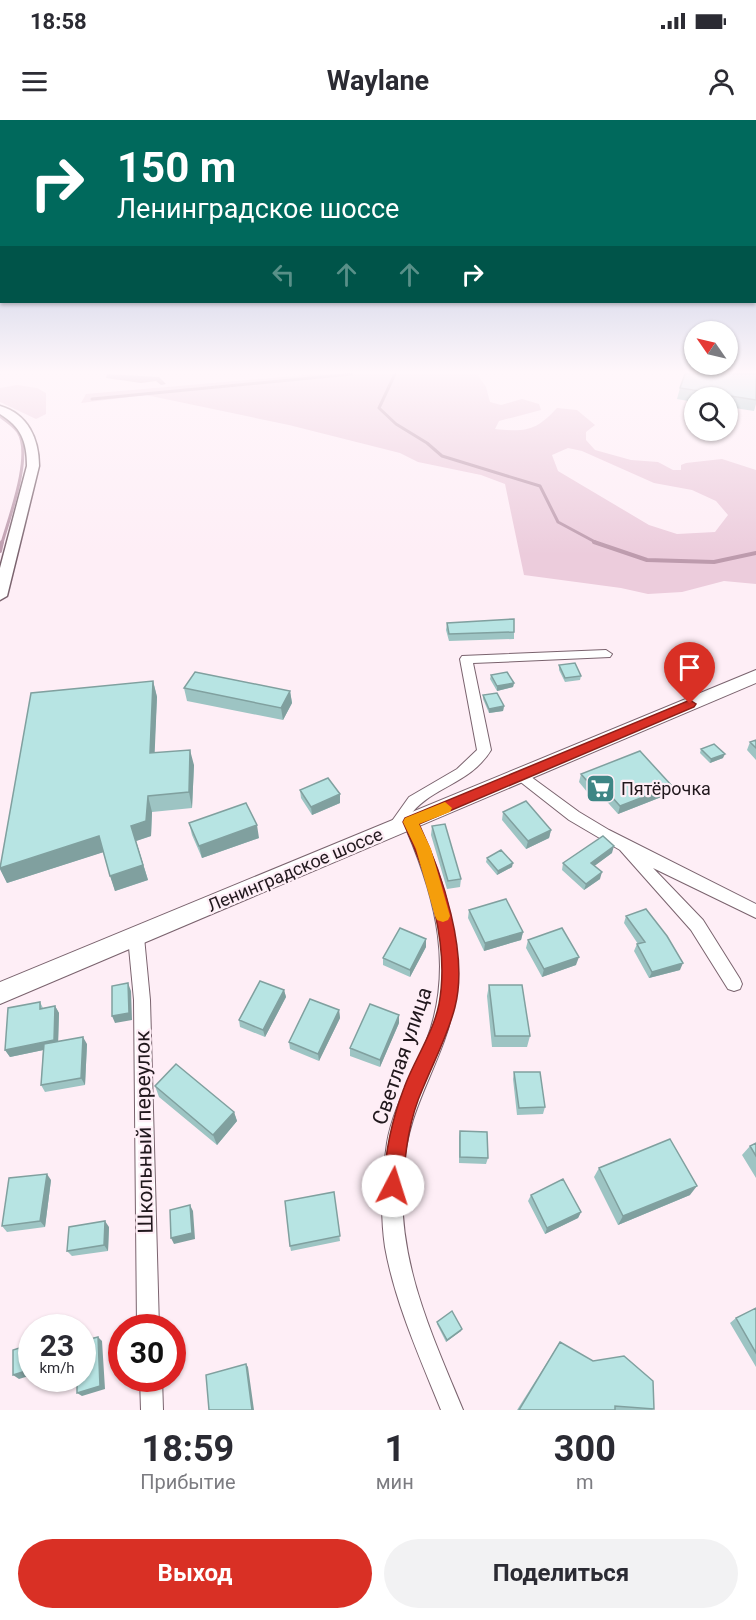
<!DOCTYPE html>
<html lang="ru">
<head>
<meta charset="utf-8">
<style>
  :root { --surface:#fff; --page:#f2f2f3; --text:#2b2b33; --muted:#7c7c81; --accent:#d93025 }
  body { margin:0; font-family:Roboto,sans-serif; background:var(--page); color:var(--text); height:100vh; display:flex; flex-direction:column; font-size:22px; white-space:nowrap }
  * { box-sizing:border-box; margin:0 }
  p { font-size:20px; color:var(--muted) }
  .icon { flex:none; width:33px; height:33px; fill:none; stroke:currentColor; stroke-width:2; stroke-linecap:round; stroke-linejoin:round }
  .map { position:relative; height:1290px; overflow:hidden }
  .panel { display:flex; flex-direction:column; background:var(--surface); flex:1 }
  .panel>* { flex:none }
  .top-card { position:absolute; left:0px; top:0px; width:756px; height:183px; box-shadow:0 2px 4px #0004; background:#00695c; color:#fff; overflow:hidden }
  .needle { width:39px; rotate:304deg }
  .buttons { position:absolute; left:684px; top:201px; display:grid; gap:12px }
  .buttons a { display:grid; place-items:center; width:54px; height:54px; border-radius:50%; background:var(--surface); box-shadow:0 2px 4px #0004; font-size:30px }
  .speed { position:absolute; left:18px; top:1194px; display:flex; gap:12px; font-size:30px; font-weight:700; text-align:center }
  .speed>* { display:grid; place-content:center; width:78px; height:78px; border-radius:50%; background:var(--surface); box-shadow:0 2px 4px #0004; line-height:1 }
  .speed small { font-size:15px; font-weight:400 }
  .speed .limit { border:9px solid #d22; background:#fff; color:#111 }
  .pin { position:absolute; display:grid; place-items:center; width:51px; height:51px; color:#fff; margin:-62px -26px; border-radius:50% 50% 50% 0; rotate:-45deg; box-shadow:0 0 6px #0007 }
  .pin .icon { rotate:45deg }
  .me { position:absolute; width:66px; margin:-33px; rotate:5deg; stroke-linejoin:round; filter:drop-shadow(0 0 4px #0008) }
  .turn { display:flex; align-items:center; gap:21px; height:126px; padding:0 18px; font-size:27px }
  .turn .icon { width:78px; height:78px; stroke-width:2.5 }
  .turn b { display:block; font-size:42px; line-height:51px }
  .lanes { display:flex; align-items:center; height:57px; padding:0 18px; background:#0003; justify-content:center; gap:30px; direction:ltr }
  .lanes .off { opacity:.35 }
  .eta { display:flex; justify-content:space-evenly; align-items:center; height:102px; text-align:center }
  .eta b { font-size:36px; font-weight:700; line-height:42px }
  .cta { display:flex; gap:12px; margin-top:auto; padding:12px 18px }
  .cta a { flex:1; height:69px; border-radius:36px; background:var(--accent); color:#fff; font-size:24px; font-weight:700; line-height:69px; text-align:center }
  .cta a+a { background:var(--page); color:var(--text) }
  .status { display:flex; justify-content:space-between; align-items:center; height:42px; padding:0 30px; background:var(--surface); direction:ltr }
  .status svg { height:16px; fill:currentColor }
  header { display:flex; justify-content:space-between; align-items:center; height:78px; padding:0 18px; background:var(--surface); font-size:27px; font-weight:700 }
  .map>svg:first-child { display:block }
  .green { fill:#ecccdc; fill-rule:evenodd }
  .water { fill:#bd9bad }
  .lines { fill:none; stroke-linecap:round; stroke-linejoin:round }
  .stream-far1 { stroke:#bd9bad; stroke-width:3 }
  .stream { stroke:#bd9bad; stroke-width:4 }
  .minor-casing { stroke:#7a636e; stroke-width:2 }
  .tertiary-casing { stroke:#7a636e; stroke-width:3 }
  .secondary-casing { stroke:#7a636e; stroke-width:2 }
  .minor { fill:#fff; fill-rule:evenodd }
  .tertiary { fill:#fff; fill-rule:evenodd }
  .secondary { fill:#fff; fill-rule:evenodd }
  .wall { fill:#9dc4c3 }
  .shaded-wall { fill:#80a09f }
  .building { fill:#b7e4e3; stroke:#80a09f; stroke-width:1.5 }
  .route { fill:#d93025; stroke:#8d1f18; stroke-width:1.5 }
  .slow { fill:#f59e0b }
  .labels { text-anchor:middle; stroke-width:4.5; stroke-linejoin:round; paint-order:stroke }
  .poi-label { font-size:18px; fill:#21181d; stroke:#feeef6; text-anchor:start }
  .street-label { font-size:18px; fill:#21181d; stroke:#feeef6 }
  .near-street-label { font-size:21px; fill:#21181d; stroke:#feeef6 }
</style>
</head>
<body>
<div class="status"><b>18:58</b><svg viewBox="0 0 49 12"><path d="M0 12V9h3v3zM5 12V6h3v6zM10 12V3h3v9zM15 12V0h3v12zM26 1h20v11H26zM47 4h2v5h-2z"/></svg></div>
<header><svg class="icon" aria-label="menu" viewBox="0 0 24 24"><path d="M4 6h16M4 12h16M4 18h16"/></svg>Waylane<svg class="icon" aria-label="person" viewBox="0 0 24 24"><circle cx="12" cy="8" r="4"/><path d="M4 21q1-7 8-7t8 7"/></svg></header>
<div class="map">
<svg width="756" height="1290" viewBox="0 0 756 1290">
  <rect width="100%" height="100%" fill="#feeef6"/>
  <!-- green -->
  <path class="green" d="M316,254h161l9,13 4,15 11,3 21,-6 17,5 2,6 -42,11 -4,8c31,3 41,2 62,-21l20,2 18,15 -9,7v8l9,10 36,10 27,2 15,8h8v-5l5,-2 36,-4 34,11v114l-32,-3 -42,11 -34,2 -27,-6 -97,-13 -19,-91 -24,-9 -63,-13 -18,-9 -111,-28 -143,-30 -65,8 5,-9zM568,328l14,3 72,32 38,7 24,11 12,14 -13,17 -38,2 -28,-9 -91,-54 -6,-16z
    M17,265l20,3 9,5v21l-10,5 -36,-17v-14z"/>
  <!-- water -->
  <path class="water" d="M107,254l52,3 7,7 -5,1 -5,-4 -15,2 -35,-5z"/>
  <g class="lines">
    <!-- stream-far1 -->
    <path class="stream-far1" d="M395,254l-16,34 17,16 31,19 15,13 98,30 18,36 39,21
      M92,279l260,-25
      M0,296c6,5 14,10 18,16 15,23 -9,86 -16,111"/>
    <!-- stream -->
    <path class="stream" d="M594,422l53,18 67,2 42,-9
      M0,431l2,-9"/>
    <defs>
      <path id="minor" d="M606,530l6,4 -2,3 -137,6 18,87c-21,35 -62,37 -82,67l6,1 2,4c33,68 54,146 27,219 -18,49 -36,75 -41,129 -7,89 27,160 60,240h-22c-21,-52 -46,-107 -56,-163 -5,-34 -3,-70 2,-104 6,-36 26,-67 39,-101 28,-72 10,-143 -19,-211l-3,-7c-4,7 -7,11 -15,8l-2,-4 22,-31 48,-28 20,-19 -17,-91 2,-3z
        M523,651l56,41 30,18 147,74v14l-103,-50 50,52 37,59 2,5 -2,5 -6,2 -6,-2 -37,-59 -71,-80 -51,-30 -51,-40 -2,-4 2,-4z
        M136,810l6,2 2,5 6,63 9,328h-22l-3,-328 -6,-63 2,-5z
        M140,1258h22l1,32h-22z"/>
      <path id="tertiary" d="M0,286c28,8 39,33 39,60l-32,130 -7,4v-32l27,-102c0,-25 -6,-39 -27,-52z"/>
      <path id="secondary" d="M756,550v13l-756,321v-22z"/>
    </defs>
    <!-- minor casing -->
    <use href="#minor" class="minor-casing"/>
    <!-- tertiary casing -->
    <use href="#tertiary" class="tertiary-casing"/>
    <!-- secondary casing -->
    <use href="#secondary" class="secondary-casing"/>
    <!-- minor -->
    <use href="#minor" class="minor"/>
    <!-- tertiary -->
    <use href="#tertiary" class="tertiary"/>
    <!-- secondary -->
    <use href="#secondary" class="secondary"/>
  </g>
  <!-- wall -->
  <path class="wall" d="M756,254v30l-2,7 -26,-4v-9h-34v4l-17,-3 3,-11z
    M447,503l67,9v7l-65,2 -3,-11z
    M559,545l22,11 -1,4 -15,2 -6,-12z
    M491,555l23,8 -1,4 -16,4 -7,-12z
    M153,561l4,16 -3,56 40,12 -2,43 -40,4 -1,24 -15,5 12,39 -33,11 -12,-39 -96,31 -7,-14v-4z
    M184,568l106,3 2,12 -9,17 -96,-19z
    M483,575l21,11 -1,5 -14,2 -6,-14z
    M756,620v20l-9,-10 3,-8z
    M701,629l22,9 -13,5 -10,-10z
    M581,654l91,12 -3,8 -51,20 -17,-19 -9,3 -13,-16z
    M300,670l40,13 -28,12 -11,-17z
    M503,692l48,18 -2,8 -23,11 -24,-29z
    M189,703l70,15 -57,20 -10,-23z
    M432,706l29,53 -1,8 -13,2 -16,-54z
    M612,733l-18,13 6,13 -16,11 -22,-20 1,-7z
    M487,738l25,9 -15,8 -11,-13z
    M469,790l54,22 -2,8 -37,11 -16,-33z
    M626,796l54,54 -31,8 -15,-27 3,-7h1l-14,-21z
    M426,819v8l-16,30 -27,-12v-7z
    M528,820l48,25 -34,12 -16,-29z
    M489,865l41,51 -3,11h-35l-5,-51z
    M284,870l2,7 -21,40 -25,-10 -1,-7z
    M40,882l3,6 12,-2 4,7 -1,28 29,3 -2,41 -40,7 -4,-7 2,-35 -33,7 -5,-7z
    M339,890l1,8 -21,43 -29,-12 -1,-7z
    M399,903l-19,44 -30,-11v-8z
    M514,952l31,35 -2,7 -26,1 -4,-36z
    M155,966l79,26 3,9 -20,24 -58,-48z
    M460,1011l28,27 -2,6 -27,-1v-26z
    M756,1023v35l-14,-23 8,-9z
    M599,1048l91,27 -72,30 -24,-48z
    M51,1060l-6,47 -38,5 -5,-6z
    M334,1072l6,49 -49,10 -1,-5z
    M531,1075l50,17 -3,6 -33,16 -17,-33z
    M109,1107l-1,24 -36,5 -5,-5z
    M756,1188v59l-26,-44 6,-5z
    M437,1202l24,9 -15,11 -9,-18z
    M560,1222l94,67 -2,1h-135z"/>
  <!-- shaded-wall -->
  <path class="shaded-wall" d="M153,561l4,16 -3,72 -4,-16z
    M514,563l-1,4 -16,4v-5z
    M290,571l2,12 -9,17 -2,-12z
    M504,586l-1,5 -14,2v-4z
    M190,630l4,15 -2,43 -3,-16z
    M725,634l-2,4 -13,5 1,-4z
    M672,666l-3,8 -51,20 2,-8z
    M603,667l-2,8 -9,3 3,-8z
    M340,674v9l-28,12 -1,-8z
    M148,676l4,16 -1,24 -15,5 12,39 -33,11 -5,-15 21,-50z
    M257,705l2,13 -57,20 -3,-12z
    M551,710l-2,8 -23,11 2,-8z
    M99,716l5,16 -97,31 -7,-14v-1z
    M614,726l-2,7 -23,17 2,-7z
    M513,743l-1,4 -15,8 1,-4z
    M602,752l-2,7 -16,11 2,-6z
    M523,812l-2,8 -37,11 1,-8z
    M426,819v8l-16,30v-7z
    M579,837l-3,8 -34,12 2,-8z
    M683,843l-3,7 -31,8 3,-6z
    M128,863l3,8 1,29 -17,3 -3,-7z
    M284,870l2,7 -21,40 -2,-7z
    M55,886l4,7 -1,34 -48,10 -5,-7z
    M339,890l1,8 -21,43 -1,-7z
    M399,895v8l-19,44v-7z
    M83,917l4,7 -2,41 -4,-7z
    M234,992l3,9 -20,24 -4,-10z
    M47,1054l4,6 -6,47 -5,-6z
    M697,1066l-7,9 -72,30 5,-9z
    M190,1085l3,6 2,28 -21,5 -3,-6z
    M581,1092l-3,6 -33,16 2,-6z
    M105,1101l4,6 -1,24 -4,-6z
    M462,1209l-1,2 -15,11 1,-2z
    M98,1217l4,4 3,48 -23,7 -5,-3z
    M246,1244l2,3 6,43h-2z
    M32,1249v6l-13,4 -6,-4z"/>
  <!-- building -->
  <path class="building" d="M685,254h71v26l-76,-12z
    M514,499v13l-65,2 -2,-11z
    M575,543l6,13 -16,2 -6,-13z
    M195,552l95,19 -9,17 -97,-20z
    M507,552l7,11 -17,3 -6,-11z
    M153,561l-3,72 40,-3 -1,42 -41,4 -2,25 -15,5 12,39 -33,11 -11,-40 -99,32 31,-175z
    M497,573l7,13 -15,3 -6,-14z
    M756,620v8l-6,-6z
    M714,624l11,10 -14,5 -10,-10z
    M640,631l32,35 -52,20 -17,-19 -8,3 -14,-16z
    M328,658l12,16 -29,13 -11,-17z
    M526,681l25,29 -23,11 -25,-29z
    M246,683l11,22 -58,21 -10,-23z
    M445,704l16,55 -13,2 -16,-55z
    M603,716l11,10 -23,17 11,9 -16,12 -23,-21z
    M501,730l12,13 -15,8 -11,-13z
    M506,779l17,33 -38,11 -16,-33z
    M646,789l21,27 16,27 -31,9 -15,-28 8,-2 -19,-26z
    M400,808l26,11 -16,31 -27,-12z
    M562,808l17,29 -35,12 -16,-29z
    M260,861l24,9 -21,40 -24,-10z
    M128,863l1,30 -17,3v-30z
    M489,865h33l8,51h-35z
    M310,879l29,11 -21,44 -29,-12z
    M40,882v7l15,-3 -1,34 -49,10 3,-42z
    M370,884l29,11 -19,45 -30,-12z
    M83,917l-2,41 -40,7 3,-41z
    M176,944l58,48 -21,23 -58,-49z
    M514,952h26l5,35 -26,1z
    M460,1011l27,1 1,26 -28,-1z
    M670,1019l27,47 -74,30 -24,-48z
    M756,1023v13l-6,-10z
    M47,1054l-7,47 -38,5 7,-48z
    M563,1059l18,33 -34,16 -16,-33z
    M334,1072l6,44 -50,10 -5,-45z
    M190,1085l2,28 -21,5 -1,-28z
    M105,1101l-1,24 -37,6 2,-24z
    M756,1188v45l-20,-35z
    M452,1191l10,18 -15,11 -10,-18z
    M98,1217l2,49 -23,7v-15h5v-37z
    M560,1222l33,19 31,-5 29,25 1,28 -39,-3v4h-96z
    M32,1224v25l-19,6v-25z
    M246,1244l6,46h-43l-3,-35z"/>
  <!-- sky -->
  <linearGradient id="sky" x2="0" y2="1"><stop stop-color="#97aad0"/><stop offset="0.58" stop-color="#fff7fb"/><stop offset="1" stop-color="#fff7fb" stop-opacity="0"/></linearGradient>
  <rect width="756" height="435" fill="url(#sky)"/>
  <!-- route -->
  <path class="route" d="M690,580l6,4 -2,3 -275,117c23,49 50,129 36,183 -7,28 -21,54 -32,81 -14,31 -18,64 -20,98l-3,7 -7,3 -7,-3 -3,-7c3,-36 8,-64 21,-98 10,-28 29,-54 35,-84 11,-59 -11,-129 -36,-182l2,-4z"/>
  <!-- slow -->
  <path class="slow" d="M445,682l7,6 -2,4 -31,12 12,25 19,67 -2,4 -5,2 -6,-2 -2,-4 -19,-67 -13,-27 2,-4z"/>
  <!-- icons -->
  <defs>
    <symbol id="supermarket-square" viewBox="-11 -11 22 22"><rect x="-9" y="-9" width="18" height="18" rx="4" fill="#3e8685" stroke="#feeef6"/><path d="M-6-5.5h2.5l.6 2H6L4.5 2H-2.5L-4.4-4H-6ZM-1.5 3.2a1.3 1.3 0 1 0 .1 0ZM3 3.2a1.3 1.3 0 1 0 .1 0Z" fill="#fff"/></symbol>
  </defs>
  <g fill-rule="evenodd">
    <use href="#supermarket-square" x="584" y="652" width="33" height="33"/>
  </g>
  <g class="labels">
    <!-- poi labels -->
    <g class="poi-label">
      <text x="621" y="675">Пятёрочка</text>
    </g>
    <!-- street labels -->
    <g class="street-label">
      <text transform="translate(295 750) rotate(-23)" y="6">Ленинградское шоссе</text>
    </g>
    <!-- near-street labels -->
    <g class="near-street-label">
      <text transform="translate(402 936) rotate(-71)" y="7">Светлая улица</text>
      <text transform="translate(144 1012) rotate(-91)" y="7">Школьный переулок</text>
    </g>
  </g>
</svg>
<div class="buttons">
<a><svg class="needle" viewBox="-14 -14 28 28"><path d="M0-13l5 13h-10z" fill="#e53935"/><path d="M0 13l5-13h-10z" fill="#7c7c81"/></svg></a>
<a><svg class="icon" aria-label="search" viewBox="0 0 24 24"><circle cx="10" cy="10" r="6"/><path d="M15 15l6 6"/></svg></a>
</div>
<div class="speed"><div>23<small>km/h</small></div><div class="limit">30</div></div>
<div class="pin" style="left:690px;top:584px;background:#d93025"><svg class="icon" aria-label="arrive" viewBox="0 0 24 24"><path d="M6 21V4h12l-3 4 3 4H6"/></svg></div>
<svg class="me" style="left:393px;top:1066px" viewBox="-20 -20 40 40"><circle r="19" fill="#fff"/><path d="M0-13L10 11 0 6-10 11z" fill="#d93025"/></svg>
<div class="top-card">
<div class="turn"><svg class="icon" aria-label="right" viewBox="0 0 24 24"><path d="M7 20v-9h11M14 6l5 5-5 5"/></svg><div><b>150 m</b>Ленинградское шоссе</div></div>
<div class="lanes"><svg class="icon off" aria-label="left" viewBox="0 0 24 24"><path d="M17 20v-9H6M10 6l-5 5 5 5"/></svg><svg class="icon off" aria-label="ahead" viewBox="0 0 24 24"><path d="M12 20V5M6 11l6-6 6 6"/></svg><svg class="icon off" aria-label="ahead" viewBox="0 0 24 24"><path d="M12 20V5M6 11l6-6 6 6"/></svg><svg class="icon" aria-label="right" viewBox="0 0 24 24"><path d="M7 20v-9h11M14 6l5 5-5 5"/></svg></div>
</div>
</div>
<section class="panel">
<div class="eta">
<div><b>18:59</b><p>Прибытие</p></div>
<div><b>1</b><p>мин</p></div>
<div><b>300</b><p>m</p></div>
</div>
<div class="cta"><a>Выход</a><a>Поделиться</a></div>
</section>
</body>
</html>
